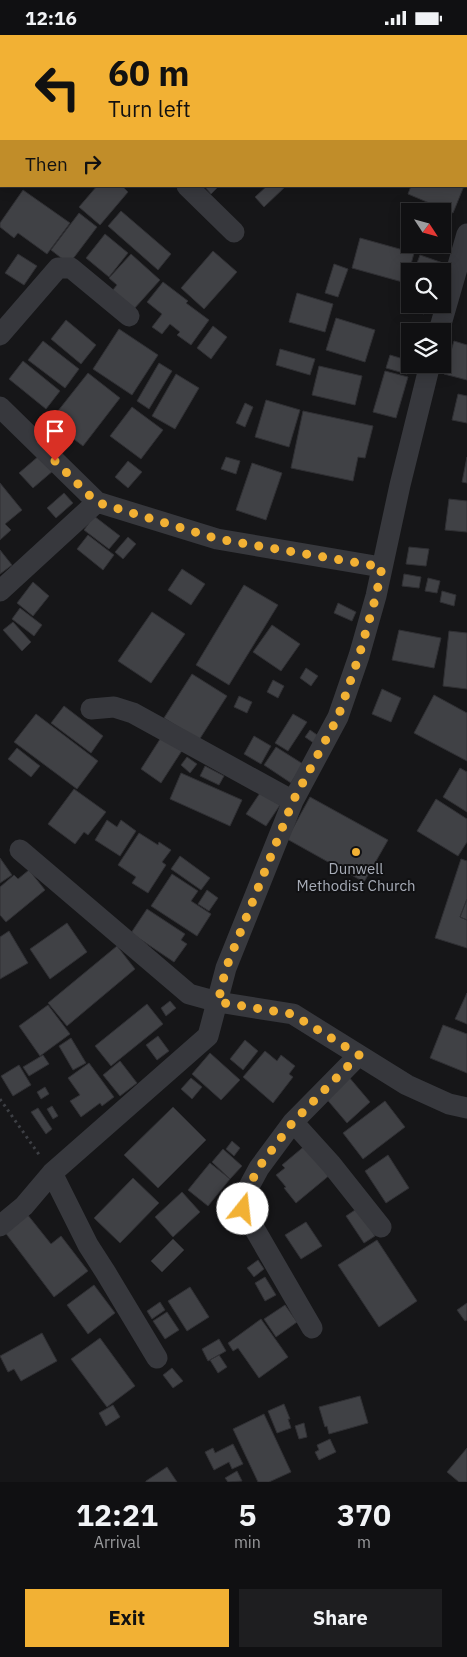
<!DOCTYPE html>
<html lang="en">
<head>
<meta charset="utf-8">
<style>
  :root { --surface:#101012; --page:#1e1e20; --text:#f1f3f6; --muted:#9c9d9f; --line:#303032; --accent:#f2b134 }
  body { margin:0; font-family:"IBM Plex Sans",sans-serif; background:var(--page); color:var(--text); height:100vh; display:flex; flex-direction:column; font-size:19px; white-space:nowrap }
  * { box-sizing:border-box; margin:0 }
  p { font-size:16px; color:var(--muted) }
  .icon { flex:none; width:28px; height:28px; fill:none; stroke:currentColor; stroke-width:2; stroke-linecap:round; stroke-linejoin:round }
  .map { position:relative; height:1447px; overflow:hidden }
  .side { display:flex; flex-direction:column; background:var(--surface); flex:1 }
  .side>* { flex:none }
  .top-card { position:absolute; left:0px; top:0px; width:468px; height:152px; box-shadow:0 2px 12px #0003,0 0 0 1px var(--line); background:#f2b134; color:#111; overflow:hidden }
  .needle { width:32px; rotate:126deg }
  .tools { position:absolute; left:401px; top:168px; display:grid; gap:10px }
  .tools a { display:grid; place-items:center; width:50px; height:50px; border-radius:0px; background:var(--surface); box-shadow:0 2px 12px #0003,0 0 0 1px var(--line); font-size:25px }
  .pin { position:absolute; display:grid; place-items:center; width:42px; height:42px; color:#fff; margin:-51px -21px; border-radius:50% 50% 50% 0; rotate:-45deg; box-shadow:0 0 5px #0007 }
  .pin .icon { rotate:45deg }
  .me { position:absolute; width:55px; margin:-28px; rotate:16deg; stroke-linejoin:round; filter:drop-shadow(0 0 4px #0008) }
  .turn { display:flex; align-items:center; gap:18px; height:105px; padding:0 25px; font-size:22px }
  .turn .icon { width:65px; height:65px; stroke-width:2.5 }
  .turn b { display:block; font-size:35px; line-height:42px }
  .then { display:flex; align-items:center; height:48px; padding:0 25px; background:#0003; gap:10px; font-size:19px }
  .eta { display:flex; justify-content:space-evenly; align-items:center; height:85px; text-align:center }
  .eta b { font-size:30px; font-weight:700; line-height:35px }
  .action { display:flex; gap:10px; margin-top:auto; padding:10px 25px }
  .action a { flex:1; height:58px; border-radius:0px; background:var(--accent); color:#111; font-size:20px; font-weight:700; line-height:58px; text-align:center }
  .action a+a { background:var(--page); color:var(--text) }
  .status { display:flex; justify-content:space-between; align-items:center; height:35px; padding:0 25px; background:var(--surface); direction:ltr }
  .status svg { height:14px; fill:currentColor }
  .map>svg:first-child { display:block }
  .building { fill:#404145; stroke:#303034 }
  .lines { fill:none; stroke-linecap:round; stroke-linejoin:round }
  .path { stroke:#3d3f44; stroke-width:3; stroke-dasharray:2.5 4; stroke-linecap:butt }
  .minor { stroke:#37383d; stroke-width:21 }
  .route { stroke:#f2b134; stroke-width:9; stroke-dasharray:0 16.2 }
  .poi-dot { fill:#f2b134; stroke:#111113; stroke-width:2 }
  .labels { text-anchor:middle; stroke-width:4; stroke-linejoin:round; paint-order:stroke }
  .poi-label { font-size:15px; fill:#a8adb8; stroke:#111113 }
</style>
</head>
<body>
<div class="status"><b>12:16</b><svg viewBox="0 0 49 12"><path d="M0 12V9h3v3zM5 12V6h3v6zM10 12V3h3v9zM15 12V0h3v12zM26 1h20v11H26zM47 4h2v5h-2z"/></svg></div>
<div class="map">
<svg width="467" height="1447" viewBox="0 0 467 1447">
  <rect width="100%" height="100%" fill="#161618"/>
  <!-- building -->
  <path class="building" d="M1,70v54l-1,1v-53z
    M97,151h25l6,6 -28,33 -21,-18z
    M204,151h15l-8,8z
    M267,151h19l-22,21 -9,-10z
    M411,151h53l-11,27 -45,-19z
    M23,155l47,33 -23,31 -29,-21 -4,5 -14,-11v-4z
    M121,176l50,43 -13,16 -50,-44z
    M79,178l18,14 -28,37 -18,-14z
    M105,199l23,19 -19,24 -23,-19z
    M360,203l54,15 -8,30 -54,-15z
    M213,216l24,21 -33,37 -23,-21z
    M18,219l19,12 -13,19 -19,-12z
    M131,219l29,26 -27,30 -21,-19 5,-6 -8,-7z
    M420,220l23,8 -3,8h-26z
    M334,229l14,5 -10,28 -13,-4z
    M163,247l25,19 -2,2 23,17 -18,25 -14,-10 3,-3 -10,-8 -8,10 -10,-7 10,-13 -15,-12z
    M410,247v22h18l-4,10 -23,-8z
    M297,258l36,11 -8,28 -36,-10z
    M336,283l39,12 -10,32 -39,-12z
    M66,285l30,25 -15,19 -30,-25z
    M213,291l14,11 -16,22 -14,-11z
    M119,294l39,26 -26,40 -39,-26z
    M43,306l36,28 -14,19 -37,-28z
    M454,306l13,4v35l-23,-6z
    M280,314l35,10 -5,16 -34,-10z
    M390,320l20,6 -3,13 -21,-6z
    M23,326l37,30 -14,18 -37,-30z
    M159,328l13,8 -23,38 -12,-8z
    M319,331l43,10 -7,29 -43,-10z
    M385,336l23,6 -12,41 -23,-6z
    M88,338l32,25 -37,48 -33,-25z
    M176,339l23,14 -24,41 -23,-13z
    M458,359l9,2v27l-15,-3z
    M266,365l34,10 -11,37 -34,-10z
    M245,368l8,4 -8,20 -9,-4z
    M132,372l31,23 -22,29 -31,-23z
    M303,376l70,15 -8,32 -7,-1 -5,24 -62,-13z
    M40,420l14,15 -21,18 -14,-15z
    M226,422l14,4 -4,13 -15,-5z
    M467,422v26l-5,-1z
    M128,426l14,11 -14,16 -13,-11z
    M252,428l30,10 -16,47 -30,-10z
    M0,448l22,27 -17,14 6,6 -11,10z
    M64,458l9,10 -17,15 -9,-10z
    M449,464l18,2v31l-22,-2z
    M94,481l26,20 -11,13 -25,-19z
    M88,500l26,20 -11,15 -26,-21z
    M128,502l8,7 -13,15 -8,-7z
    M409,512l20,2 -3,17 -20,-2z
    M0,515l12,15 -12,9z
    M182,534l23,15 -14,21 -23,-15z
    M404,539l17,3 -2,11 -17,-2z
    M428,543l12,3 -3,12 -12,-2z
    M33,547l16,14 -16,20 -16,-13z
    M244,550l34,20 -49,80 -33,-20z
    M442,556l14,4 -2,11 -14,-4z
    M338,568l18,9 -4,9 -18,-8z
    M20,573l22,17 -8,11 -22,-17z
    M152,577l33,22 -34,49 -33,-22z
    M13,587l18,20 -9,9 -19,-21z
    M272,590l28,19 -19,27 -28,-19z
    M399,595l42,8 -7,30 -42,-8z
    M449,596l18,2v56l-24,-3z
    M306,633l12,8 -7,10 -11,-8z
    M192,639l35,22 -28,44 -35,-22z
    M273,645l11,6 -6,12 -11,-6z
    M382,654l19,9 -10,24 -19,-8z
    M434,660l33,18v48l-53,-28z
    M239,661l13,6 -5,11 -13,-6z
    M64,671l39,30 -12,17 -40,-30z
    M36,679l62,47 -21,28 -63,-47z
    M293,679l14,8 -19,29 -13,-8z
    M310,695l13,9 -5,7 -13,-9z
    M162,701l21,13 -22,34 -20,-14z
    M254,701l17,10 -10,18 -17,-10z
    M276,712l27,17 -12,19 -27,-18z
    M17,713l23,18 -9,11 -23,-18z
    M187,722l10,7 -7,9 -9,-8z
    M205,731l19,10 -5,9 -19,-9z
    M460,733l7,4v40l-24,-15z
    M181,738l61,27 -12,26 -60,-27z
    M74,754l32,23 -18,23 -4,-3 -9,12 -27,-20z
    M260,758l20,12 -14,21 -20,-12z
    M310,762l78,43 -24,42 -77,-43z
    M436,764l31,20v23l-9,14 -41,-25z
    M107,785l10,7 4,-7 15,11 -16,25 -25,-16z
    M139,798l19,12 1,-3 12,8 -9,12 4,3 -18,28 -16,-10 4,-6 -18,-12z
    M180,821l30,22 -9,12 -30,-21z
    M0,823l12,17 -12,8z
    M461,824l6,2v38l-7,18 7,3v28l-32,-10z
    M29,835l16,20 -39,32 -6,-7v-28l14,-12 4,4z
    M172,839l26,17 -7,10 20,13 -14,22 -46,-30z
    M207,855l11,8 -9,13 -11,-7z
    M467,864v21l-7,-3z
    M147,874l38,25 -4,6 6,4 -13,18 -43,-29z
    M67,888l20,29 -37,27 -20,-30z
    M9,896l19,32 -28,16v-42z
    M117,911l18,23 -68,57 -19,-23z
    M467,958v31l-12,-5z
    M170,966l6,7 -10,8 -5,-8z
    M147,969l16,20 -52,42 -16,-20z
    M48,970l22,29 -30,22 -21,-30z
    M443,990l24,9v39l-37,-15z
    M158,1001l11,15 -12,9 -11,-15z
    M71,1003l15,25 -13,7 -14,-24z
    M245,1005l13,11 -15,19 -13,-11z
    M265,1016l12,10 4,-6 14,11 -6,8 4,3 -20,26 -30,-26z
    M210,1018l30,27 -19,20 -29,-26z
    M43,1020l6,9 -20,12 -6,-9z
    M120,1026l17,22 -17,13 -17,-21z
    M89,1028l25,34 -12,9 -2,-3 -19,14 -11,-16 10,-6 -12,-17z
    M19,1030l12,20 -18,11 -12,-20z
    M348,1041l22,26 -23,21 -23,-27z
    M191,1043l11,9 -10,12 -11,-10z
    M45,1052l4,7 -8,5 -4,-7z
    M385,1066l20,26 -42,32 -20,-26z
    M52,1071l6,10 -5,3 -6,-10z
    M173,1072l33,33 -48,48 -34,-33z
    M38,1073l14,21 -6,5 -15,-22z
    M232,1106l8,7 -6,8 -8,-7z
    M307,1109l24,30 -35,29 -12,-15 2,-1 -10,-12 9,-7 -3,-3z
    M223,1114l19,17 -12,13 -18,-17z
    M388,1120l21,33 -23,15 -21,-32z
    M210,1128l20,16 -22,27 -20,-16z
    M133,1143l26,25 -39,40 -26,-25z
    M182,1157l18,20 -27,25 -18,-20z
    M358,1173l17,28 -11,7 -18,-27z
    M27,1179l24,30 10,-8 27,35 -34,26 -50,-66z
    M306,1187l16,24 -21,13 -16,-24z
    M173,1204l11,11 -22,22 -11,-11z
    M377,1205l40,61 -38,26 -41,-62z
    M258,1225l6,9 -10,8 -7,-9z
    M265,1242l11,18 -11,6 -10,-18z
    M94,1250l21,28 -27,21 -21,-29z
    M190,1252l19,30 -22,14 -19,-30z
    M160,1267l5,8 -13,9 -5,-8z
    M467,1268v17l-2,1 -8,-11z
    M285,1270l12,17 -21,15 -12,-18z
    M167,1277l12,18 -14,9 -12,-18z
    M261,1284l27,38 -29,21 -21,-30 -5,3 -5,-8z
    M42,1298l15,28 -36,20 -7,-12 -6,3 -8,-16z
    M100,1303l35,48 -28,21 -36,-48z
    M219,1304l7,12 -18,10 -6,-12z
    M219,1320l8,12 -9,6 -8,-13z
    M172,1333l11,13 -10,7 -10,-13z
    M360,1361l8,27 -39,11 -2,-8 -2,1 -6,-20z
    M284,1369l6,15h-2l3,9 -14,5 -9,-22z
    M113,1370l7,12 -14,9 -7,-13z
    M264,1379l27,58 -22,10h-11l-25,-53z
    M304,1388l3,14 -8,2 -4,-13z
    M330,1404l6,13 -17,8 -4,-8 4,-2 -2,-5z
    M233,1409l10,20 -11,5 -3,-7 -15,8 -9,-18 8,-4 2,5z
    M467,1413v34h-8l-12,-10z
    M167,1432l10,15h-31v-1z
    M237,1436l5,10 -14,1 -3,-4z"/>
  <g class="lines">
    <!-- path -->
    <path class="path" d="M0,1064l40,57"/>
    <!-- minor -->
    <path class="minor" d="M33,0l1,1
      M187,151l47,46
      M439,296l28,-97
      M0,300l58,-67h13l58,48
      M0,372l97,95 120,37 164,28
      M0,556l97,-89
      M91,674l23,-2 19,6 160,88
      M20,815l169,144 29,8 75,12 114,71 42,19 18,4
      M293,1087l38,42 50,63
      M52,1138l36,72 18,28 51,85
      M0,1191l24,-20 28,-33 156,-137 18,-68 67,-167 45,-84 21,-61 17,-60 24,-111 30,-121
      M312,1293l-69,-119 3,-17 13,-24 34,-46 66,-67"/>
  </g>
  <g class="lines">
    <!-- route -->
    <path class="route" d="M55,426l41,41 122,37 164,28 -6,29 -17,60 -21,61 -45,84 -67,167 -8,34 74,12 67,41 -66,67 -34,45 -13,25 -3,17"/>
  </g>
  <!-- markers -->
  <circle class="poi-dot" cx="356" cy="817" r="5"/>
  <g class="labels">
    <!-- poi labels -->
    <g class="poi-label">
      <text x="356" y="839">Dunwell<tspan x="356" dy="17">Methodist Church</tspan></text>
    </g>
  </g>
</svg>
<div class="tools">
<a><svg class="needle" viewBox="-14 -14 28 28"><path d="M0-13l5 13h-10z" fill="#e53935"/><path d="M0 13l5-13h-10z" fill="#9c9d9f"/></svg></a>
<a><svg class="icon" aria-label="search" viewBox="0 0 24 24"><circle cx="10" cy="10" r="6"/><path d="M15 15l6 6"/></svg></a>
<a><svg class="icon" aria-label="layers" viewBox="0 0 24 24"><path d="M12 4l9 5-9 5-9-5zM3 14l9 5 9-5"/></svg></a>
</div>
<div class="pin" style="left:55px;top:426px;background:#d93025"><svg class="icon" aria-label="arrive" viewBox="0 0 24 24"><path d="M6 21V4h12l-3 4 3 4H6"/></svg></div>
<svg class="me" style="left:243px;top:1174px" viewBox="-20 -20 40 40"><circle r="19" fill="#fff"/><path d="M0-13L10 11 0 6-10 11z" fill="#f2b134"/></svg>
<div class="top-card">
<div class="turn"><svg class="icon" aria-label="left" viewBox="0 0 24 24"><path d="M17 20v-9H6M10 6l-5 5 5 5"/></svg><div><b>60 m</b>Turn left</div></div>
<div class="then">Then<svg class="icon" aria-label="right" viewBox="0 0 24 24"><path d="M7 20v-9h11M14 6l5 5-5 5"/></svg></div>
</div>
</div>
<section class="side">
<div class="eta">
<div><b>12:21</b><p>Arrival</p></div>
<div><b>5</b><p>min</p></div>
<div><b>370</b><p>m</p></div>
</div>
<div class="action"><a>Exit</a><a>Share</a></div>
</section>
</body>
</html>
